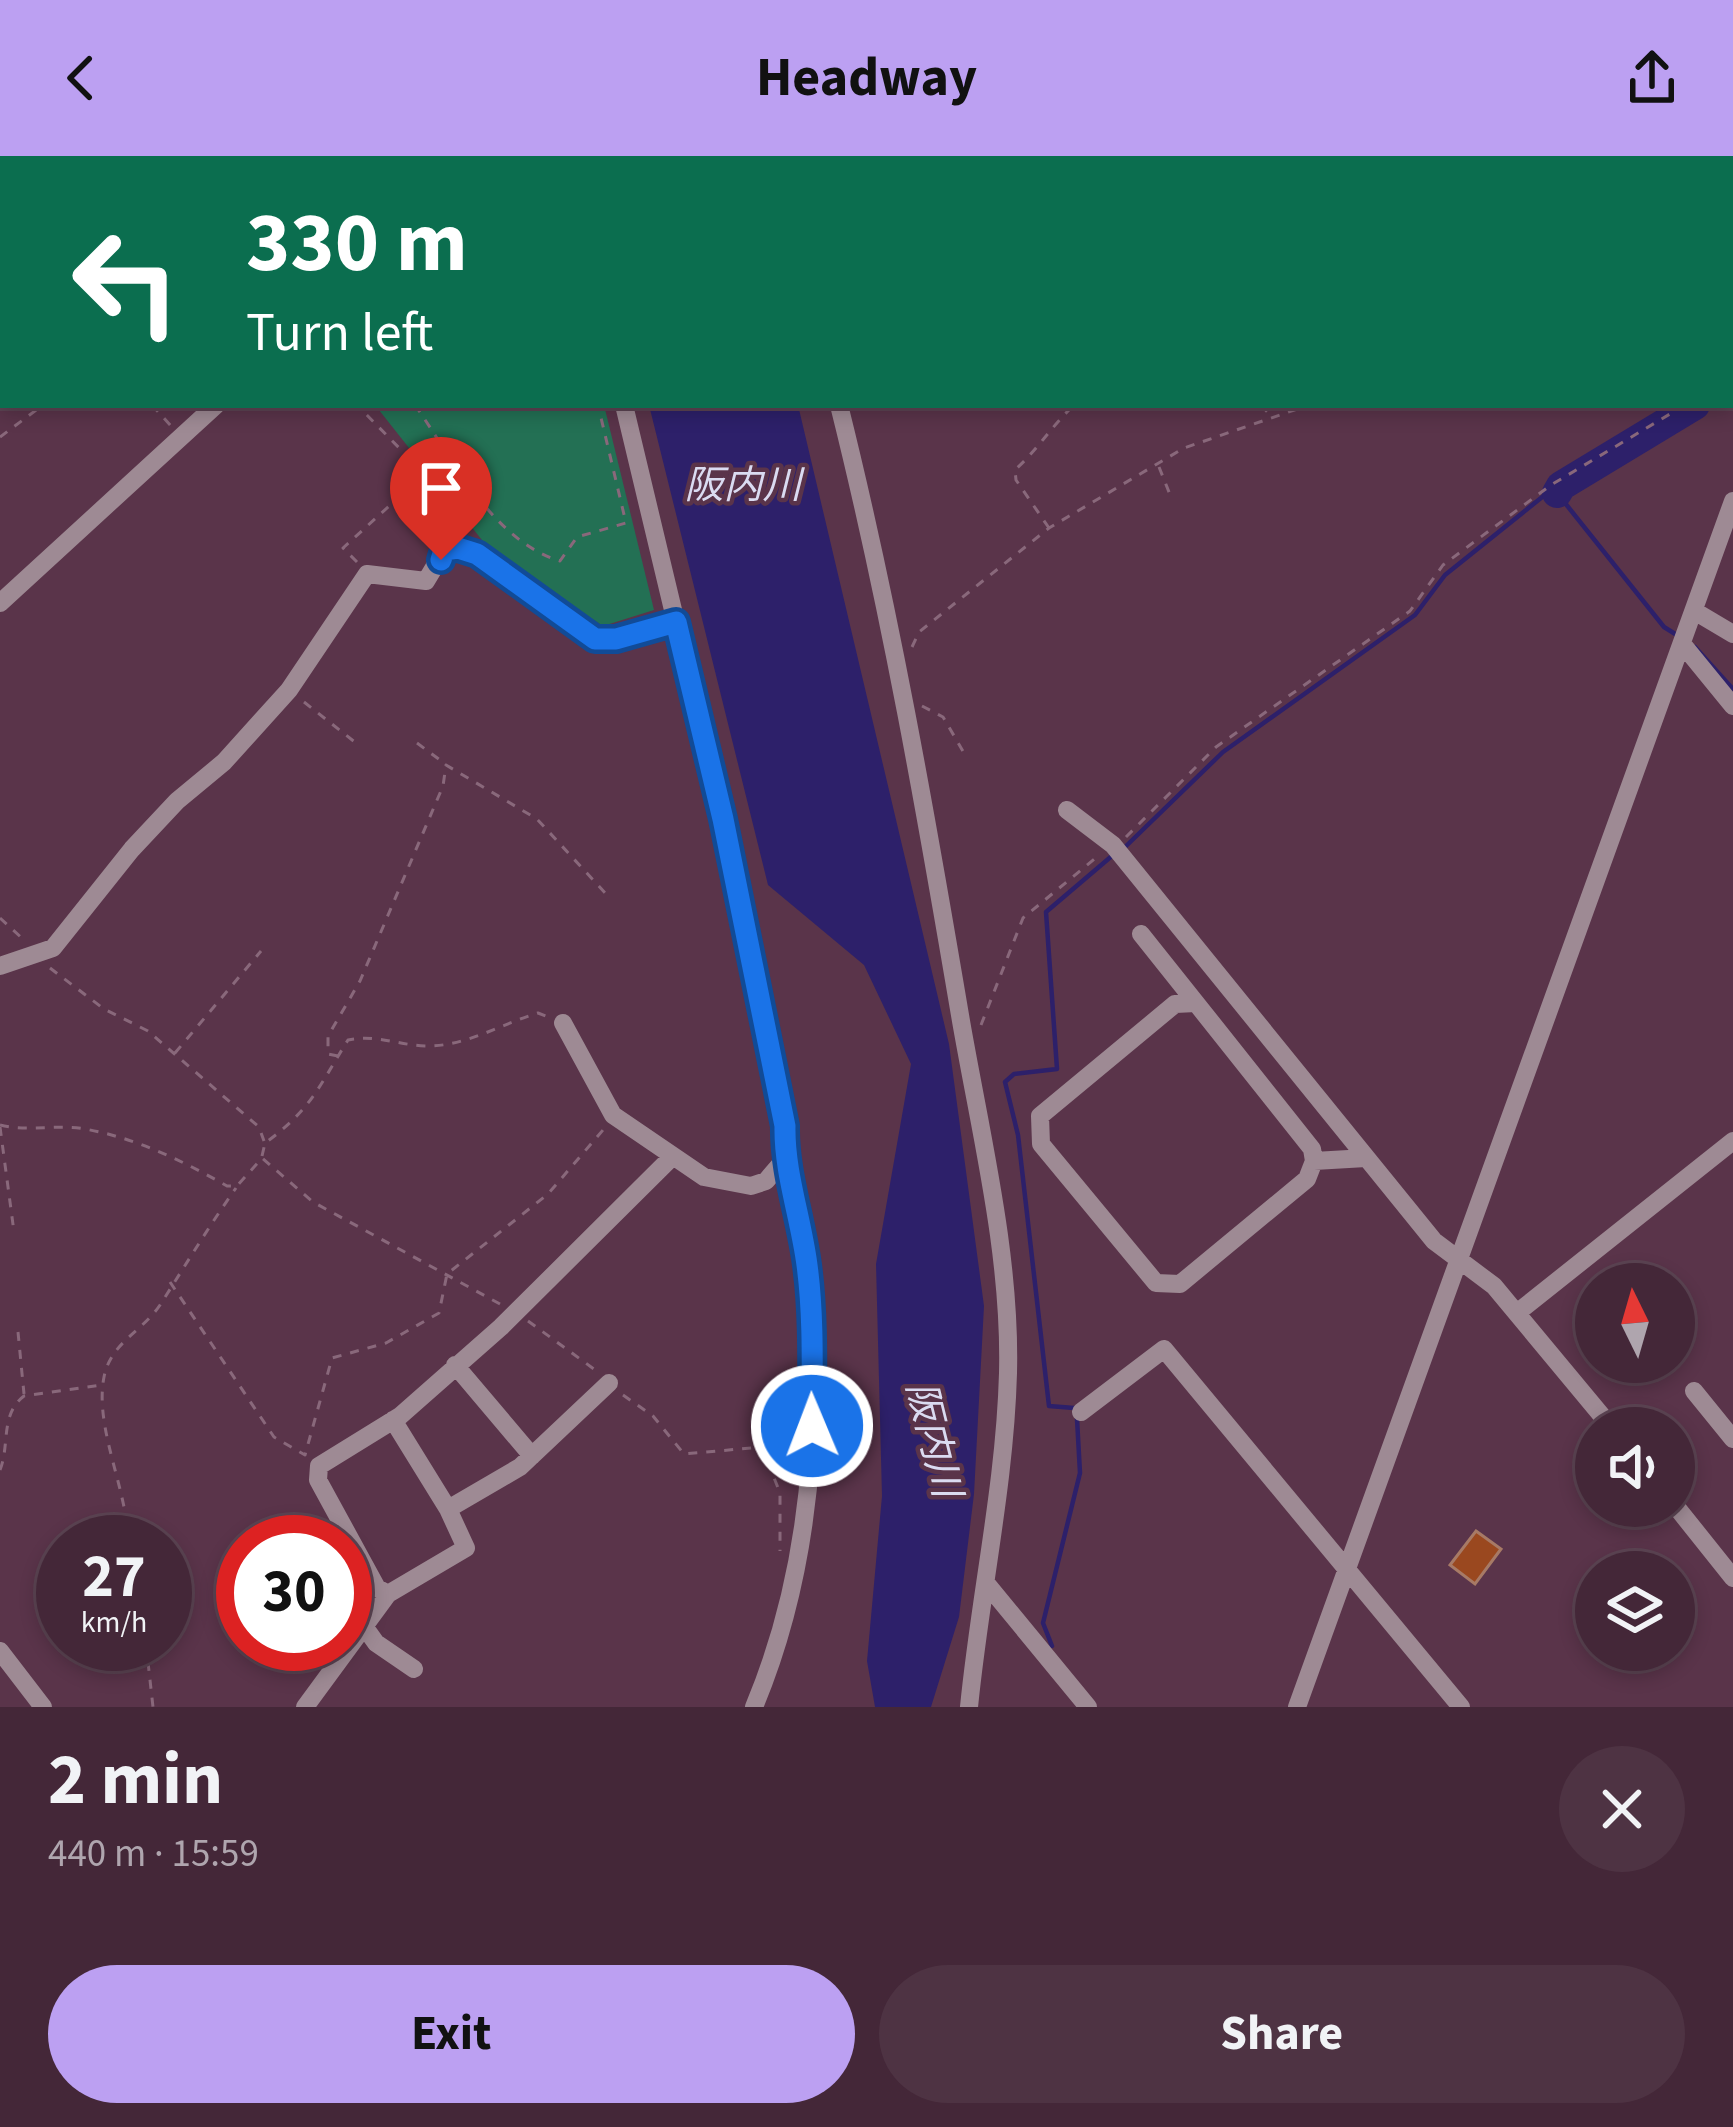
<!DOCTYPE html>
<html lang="en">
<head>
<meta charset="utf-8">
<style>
  :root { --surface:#442738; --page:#4e3343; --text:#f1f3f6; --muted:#afa5ae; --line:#5c4453; --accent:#bca0f2 }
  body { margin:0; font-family:"Source Sans 3","Noto Sans JP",sans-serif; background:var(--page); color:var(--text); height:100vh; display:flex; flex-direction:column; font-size:45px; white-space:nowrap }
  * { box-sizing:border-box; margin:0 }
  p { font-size:39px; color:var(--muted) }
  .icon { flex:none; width:66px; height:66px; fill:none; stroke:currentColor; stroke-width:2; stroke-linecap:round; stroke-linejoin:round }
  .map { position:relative; height:1551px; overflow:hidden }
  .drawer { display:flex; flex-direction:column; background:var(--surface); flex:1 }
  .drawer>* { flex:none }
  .guide { position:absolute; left:0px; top:0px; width:1734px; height:252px; box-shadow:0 6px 18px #0003,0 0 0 3px var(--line); background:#0b6e4f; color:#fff; overflow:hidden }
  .needle { width:78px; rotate:355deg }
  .tools { position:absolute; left:1575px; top:1107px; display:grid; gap:24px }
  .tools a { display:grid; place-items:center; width:120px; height:120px; border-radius:50%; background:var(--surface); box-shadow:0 6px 18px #0003,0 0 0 3px var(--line); font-size:60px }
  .speed { position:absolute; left:36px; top:1359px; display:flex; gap:24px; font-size:60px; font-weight:700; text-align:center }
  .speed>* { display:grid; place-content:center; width:156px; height:156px; border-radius:50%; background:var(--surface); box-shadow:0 6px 18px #0003,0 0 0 3px var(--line); line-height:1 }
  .speed small { font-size:30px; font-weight:400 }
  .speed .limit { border:18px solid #d22; background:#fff; color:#111 }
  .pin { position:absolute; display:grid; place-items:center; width:102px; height:102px; color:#fff; margin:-123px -51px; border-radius:50% 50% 50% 0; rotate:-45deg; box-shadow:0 0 12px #0007 }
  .pin .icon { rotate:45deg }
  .me { position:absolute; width:132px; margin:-66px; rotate:359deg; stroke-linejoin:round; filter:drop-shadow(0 0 9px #0008) }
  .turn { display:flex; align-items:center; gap:42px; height:252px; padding:0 48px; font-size:54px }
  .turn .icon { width:156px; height:156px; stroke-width:2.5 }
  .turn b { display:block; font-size:84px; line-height:102px }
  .round { display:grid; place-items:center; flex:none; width:126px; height:126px; border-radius:63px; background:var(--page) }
  .overview { display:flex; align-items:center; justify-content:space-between; height:204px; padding:0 48px }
  h1 { font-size:72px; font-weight:700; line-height:90px }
  .button { display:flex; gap:24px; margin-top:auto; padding:24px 48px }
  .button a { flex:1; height:138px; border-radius:72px; background:var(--accent); color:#111; font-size:48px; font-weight:700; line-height:138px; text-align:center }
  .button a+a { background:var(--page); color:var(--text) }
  header { display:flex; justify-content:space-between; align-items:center; height:156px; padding:0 48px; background:var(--accent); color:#111; font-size:54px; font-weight:700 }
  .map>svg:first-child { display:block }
  .green { fill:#237054 }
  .water { fill:#2d206a }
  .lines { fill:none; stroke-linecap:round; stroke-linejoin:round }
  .stream { stroke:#2d206a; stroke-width:4.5 }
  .river { stroke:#2d206a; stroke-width:30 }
  .building { fill:#9a481f; stroke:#a77a66; stroke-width:3 }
  .path { stroke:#89687b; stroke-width:3; stroke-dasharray:9 9; stroke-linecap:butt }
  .minor { stroke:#9e8a94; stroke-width:18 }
  .route-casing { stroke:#114b97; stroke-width:30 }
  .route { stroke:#1a73e8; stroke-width:21 }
  .labels { text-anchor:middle; stroke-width:9; stroke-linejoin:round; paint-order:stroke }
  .water-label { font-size:39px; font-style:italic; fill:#dadbf1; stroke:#5a344a }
</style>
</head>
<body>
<header><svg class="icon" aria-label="back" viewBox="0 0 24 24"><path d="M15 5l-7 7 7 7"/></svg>Headway<svg class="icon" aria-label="share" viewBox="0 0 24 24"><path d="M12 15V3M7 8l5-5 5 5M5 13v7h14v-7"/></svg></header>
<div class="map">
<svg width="1733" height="1551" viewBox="0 0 1733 1551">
  <rect width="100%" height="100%" fill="#5a344a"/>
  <!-- green -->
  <path class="green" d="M375,249h229l50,205 -51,16 -110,-72z"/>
  <!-- water -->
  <path class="water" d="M649,249h149l151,639 35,262 -10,188 -15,123 -28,90h-56l-8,-46 15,-165 -6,-232 35,-200 -47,-99 -96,-80z"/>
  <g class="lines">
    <!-- stream -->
    <path class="stream" d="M388,0l2,3
      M1695,491l38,42
      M1123,693l100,-97 192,-137 30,-40 101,-81 11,-1 107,134 16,10
      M1074,1252l-25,-2 -31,-271 -13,-53 9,-8 43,-5 -11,-157 67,-57
      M1052,1490l-9,-23 37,-150 -3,-54"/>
    <!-- river -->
    <path class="river" d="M1731,227l2,-1
      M1557,337l4,-7 134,-81"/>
  </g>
  <!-- building -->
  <path class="building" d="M1476,1375l25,18 -26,35 -25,-19z"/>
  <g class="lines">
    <!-- path -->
    <path class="path" d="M400,0l2,3
      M506,0l3,3
      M519,0l1,3
      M1079,0v3
      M1686,0l3,3
      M1731,71l2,2
      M1731,221l2,-1
      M152,249l19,21
      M415,249c38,54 78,136 145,156l17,-24 49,-14 -28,-118
      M1261,249l12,13
      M0,281l43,-32
      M1159,311l12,30
      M1049,372l-33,-48 -1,-10c23,-21 36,-43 59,-65
      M357,406l-14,-14 77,-70 -9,-18 -54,-55
      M912,491l7,-15 130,-104 135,-80 125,-43
      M304,546l52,41
      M922,550l21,11 24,41
      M417,587l27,20
      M1126,681l90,-90 194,-136 33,-46 108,-80 134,-80
      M0,762l24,22
      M50,812l54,41 44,22 111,96 5,14
      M981,869l42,-107 75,-62
      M175,897l86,-102
      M338,900l-10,-2v-18l32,-55 83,-195 3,-21 91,54 70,76
      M0,969c29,7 57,-1 85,4 51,9 98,32 142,57h10l25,-28 51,44 187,102
      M0,971l14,105
      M262,1000l3,-13c47,-34 54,-57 83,-103 27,-6 50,5 77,6 40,1 76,-22 113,-33l10,4
      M170,1126l104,155 31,18 27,-97 54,-15 53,-30 8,-39 101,-80 55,-64
      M528,1165l70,51
      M18,1176l6,62
      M623,1239l30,21 31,38 78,-7 18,46v58
      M0,1314c10,-25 0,-56 24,-74l77,-11
      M128,1386c0,-52 -34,-114 -24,-165 7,-35 38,-45 56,-72 25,-39 49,-79 76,-117
      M146,1488l7,63"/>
    <!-- minor -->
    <path class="minor" d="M236,0l1,3
      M552,0l2,3
      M776,0l1,3
      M1386,0l6,3
      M1712,3l4,-3
      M1731,164l2,1
      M624,249l99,414 62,307c-1,48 18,95 23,145 13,145 3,300 -54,436
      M839,249c51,204 87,409 122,616 20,115 50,235 47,352 -3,112 -28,222 -39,334
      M0,447l216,-198
      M1696,456l37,22
      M1684,490l49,60
      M1067,654l46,35 321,396 60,45 118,142
      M1141,778l55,69
      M0,810l53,-18 79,-99 45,-48 47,-39 65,-72 78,-116 59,7 18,-30 14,-3 19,6 118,85h21l61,-17
      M563,867l50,92 91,62 47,9 15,-5 18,-21
      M1314,1005l-2,-12 -116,-146 -21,1 -135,112 1,28 115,139 24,1 127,-105 7,-18 52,-3
      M1518,1156l215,-171
      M455,1209l77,91
      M1694,1235l39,48
      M1081,1256l83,-63 297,358
      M393,1264l55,89
      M1674,1348l59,74
      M986,1427l102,124
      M388,1438l-11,-6 -59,-108 1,-14 81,-50 101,-89 172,-171
      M366,1473l10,14 38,26
      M0,1495l43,56
      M305,1551l83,-113 78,-46 -18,-39 72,-42 89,-84
      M1297,1551l436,-1206"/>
  </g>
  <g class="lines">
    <defs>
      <path id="route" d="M441,404l3,-10 14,-2 19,6 118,85h21l60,-17 47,197 62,307c-1,46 16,92 22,139 7,52 5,108 5,161"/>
    </defs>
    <!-- route casing -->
    <use href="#route" class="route-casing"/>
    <!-- route -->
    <use href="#route" class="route"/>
  </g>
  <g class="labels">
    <!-- water labels -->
    <g class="water-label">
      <text x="743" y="342">阪内川</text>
      <text transform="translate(935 1283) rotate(76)" y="14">阪内川</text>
    </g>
  </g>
</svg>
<div class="tools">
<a><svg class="needle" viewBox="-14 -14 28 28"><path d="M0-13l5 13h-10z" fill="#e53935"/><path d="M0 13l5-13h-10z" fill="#afa5ae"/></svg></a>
<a><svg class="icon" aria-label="sound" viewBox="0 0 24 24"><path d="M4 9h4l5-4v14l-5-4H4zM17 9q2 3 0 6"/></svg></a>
<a><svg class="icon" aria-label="layers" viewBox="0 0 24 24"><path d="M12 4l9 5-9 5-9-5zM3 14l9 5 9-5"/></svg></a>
</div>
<div class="speed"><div>27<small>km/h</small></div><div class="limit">30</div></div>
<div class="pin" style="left:441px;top:404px;background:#d93025"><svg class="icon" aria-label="arrive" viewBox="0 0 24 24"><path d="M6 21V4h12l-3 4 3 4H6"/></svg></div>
<svg class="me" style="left:812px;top:1270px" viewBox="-20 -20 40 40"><circle r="17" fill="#1a73e8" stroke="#fff" stroke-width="3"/><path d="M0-11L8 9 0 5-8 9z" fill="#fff"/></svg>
<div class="guide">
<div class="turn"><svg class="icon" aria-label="left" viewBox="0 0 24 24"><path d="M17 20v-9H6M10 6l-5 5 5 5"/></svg><div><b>330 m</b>Turn left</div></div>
</div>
</div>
<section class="drawer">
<div class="overview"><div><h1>2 min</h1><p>440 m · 15:59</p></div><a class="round"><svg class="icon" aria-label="close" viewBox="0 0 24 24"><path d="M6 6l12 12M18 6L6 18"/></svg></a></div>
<div class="button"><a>Exit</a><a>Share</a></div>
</section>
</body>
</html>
